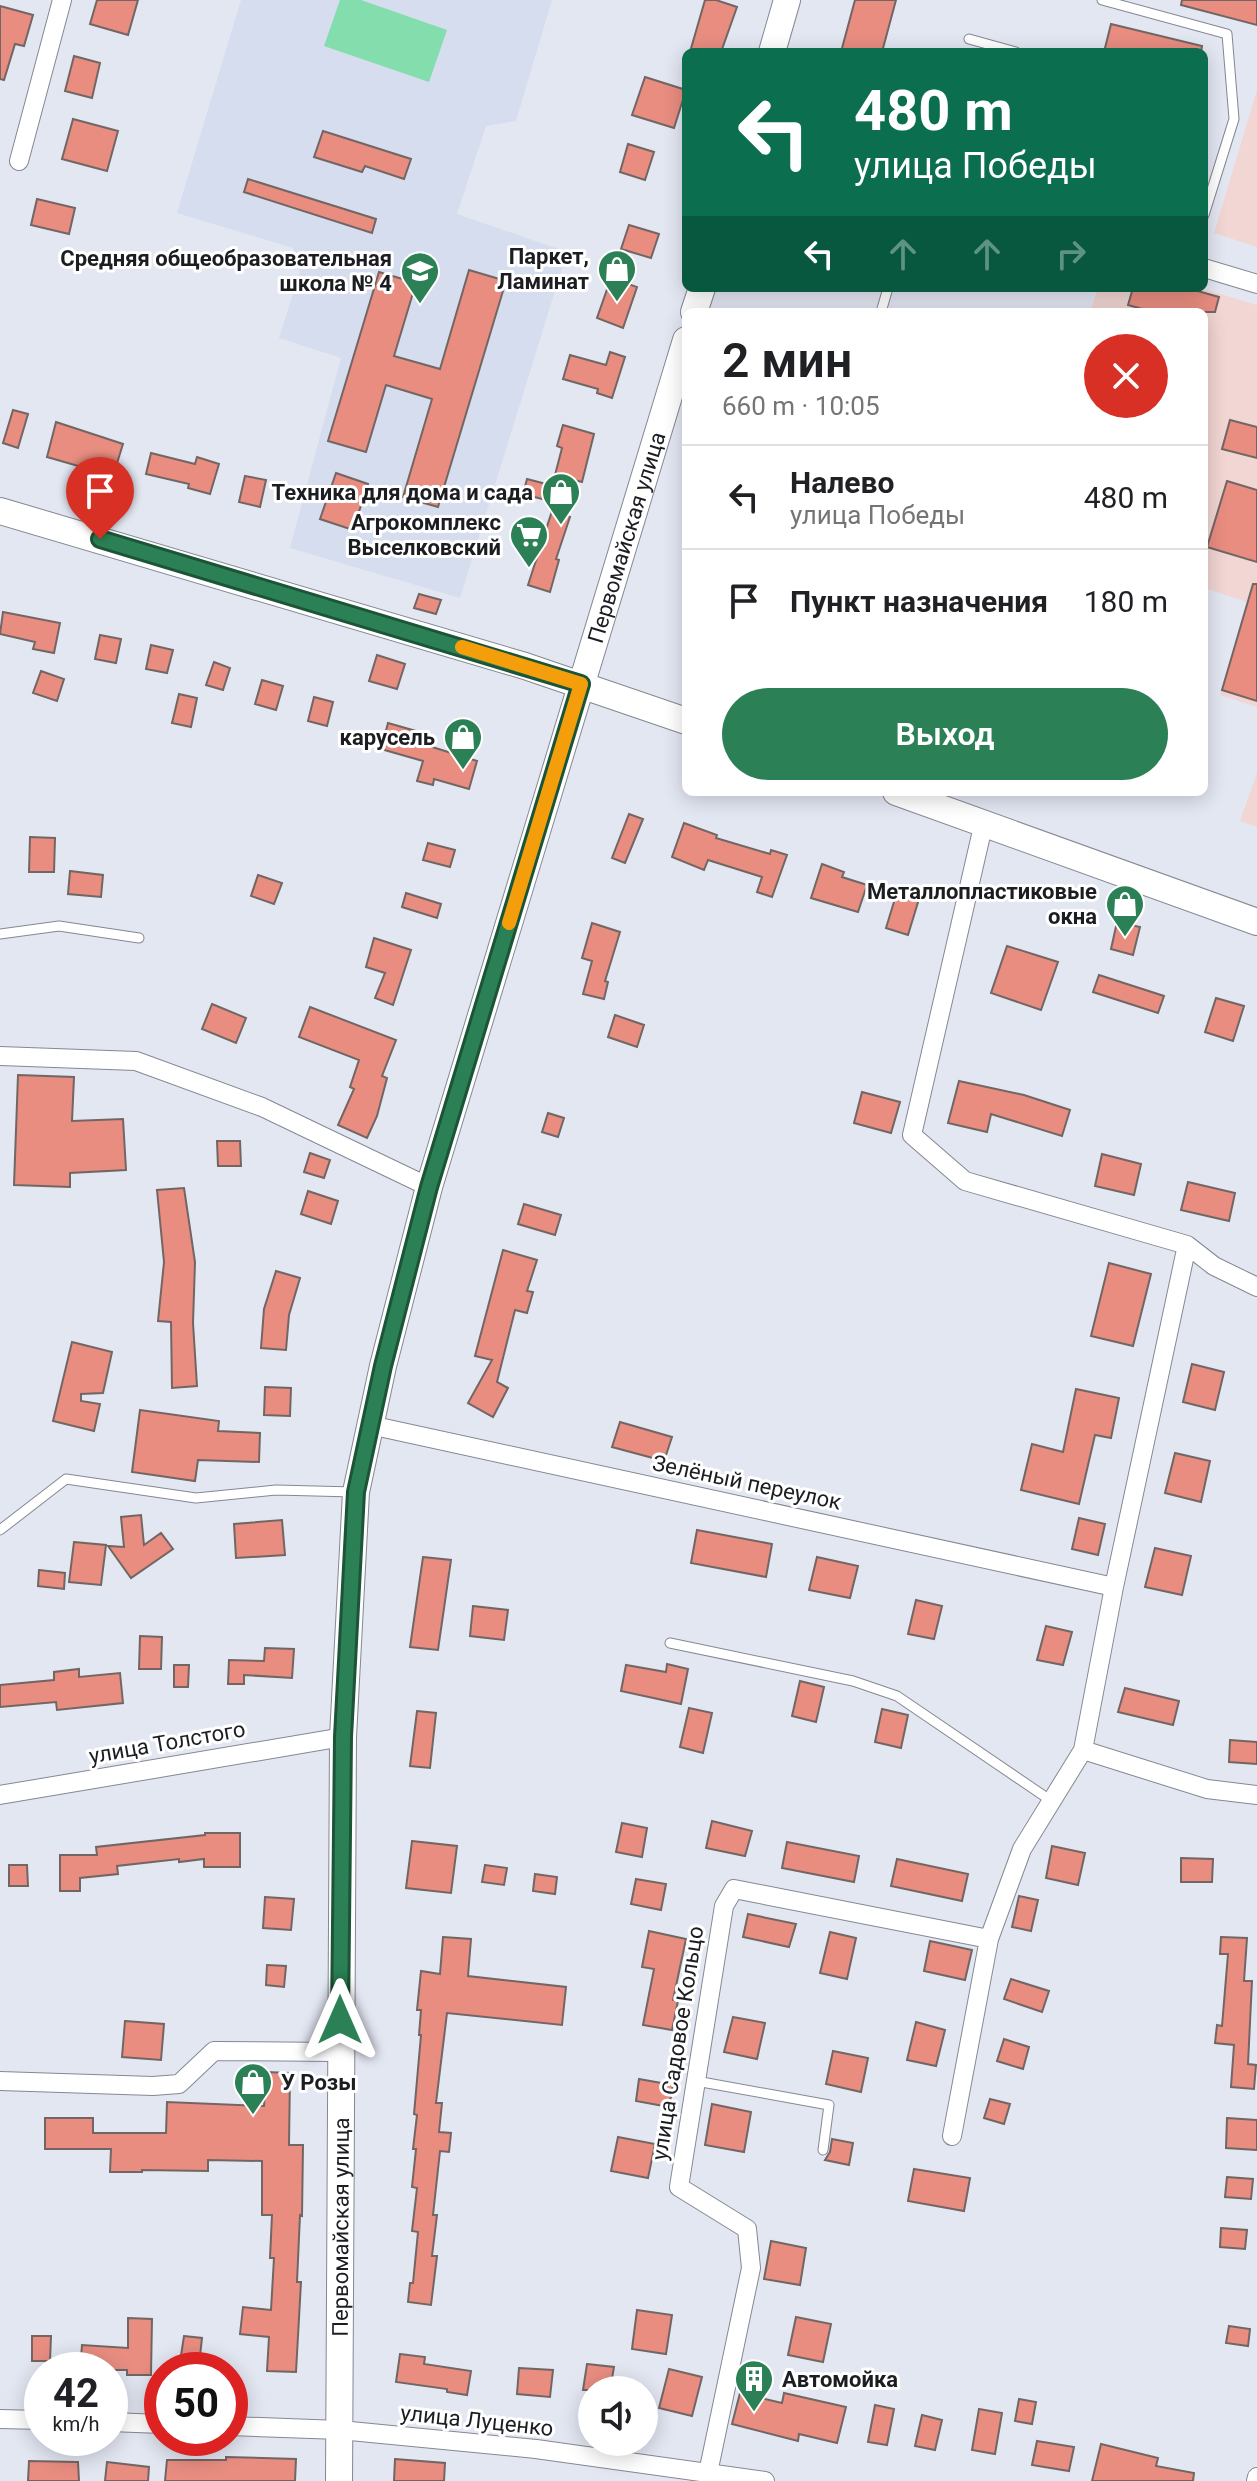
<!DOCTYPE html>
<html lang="ru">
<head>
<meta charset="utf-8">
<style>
  :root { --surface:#fff; --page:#f6f6f6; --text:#202124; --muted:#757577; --line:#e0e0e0; --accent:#2b8155 }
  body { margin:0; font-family:Roboto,sans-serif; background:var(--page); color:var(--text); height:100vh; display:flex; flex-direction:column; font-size:30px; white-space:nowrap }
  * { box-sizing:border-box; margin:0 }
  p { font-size:26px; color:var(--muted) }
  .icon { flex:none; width:44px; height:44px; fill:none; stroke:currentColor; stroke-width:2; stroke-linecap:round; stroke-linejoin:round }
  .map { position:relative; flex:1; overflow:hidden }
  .details { position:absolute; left:682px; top:308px; width:526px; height:488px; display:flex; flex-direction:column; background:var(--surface); border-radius:12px; box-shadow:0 4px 20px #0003 }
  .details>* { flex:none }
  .guide { position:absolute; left:682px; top:48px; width:526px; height:244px; border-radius:12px; box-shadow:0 4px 20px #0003; background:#0b6e4f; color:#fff; overflow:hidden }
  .buttons { position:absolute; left:578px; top:2376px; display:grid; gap:16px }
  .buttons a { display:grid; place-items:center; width:80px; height:80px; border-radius:50%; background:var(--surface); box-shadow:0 4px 20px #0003; font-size:40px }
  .speed { position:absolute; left:24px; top:2352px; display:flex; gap:16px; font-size:40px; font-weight:700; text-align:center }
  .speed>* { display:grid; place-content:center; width:104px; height:104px; border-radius:50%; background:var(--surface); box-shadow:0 4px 20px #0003; line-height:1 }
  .speed small { font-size:20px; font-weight:400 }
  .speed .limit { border:12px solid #d22; background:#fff; color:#111 }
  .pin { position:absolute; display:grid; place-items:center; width:68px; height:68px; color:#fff; margin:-82px -34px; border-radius:50% 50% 50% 0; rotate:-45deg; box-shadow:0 0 8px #0007 }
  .pin .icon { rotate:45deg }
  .me { position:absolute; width:88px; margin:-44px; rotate:0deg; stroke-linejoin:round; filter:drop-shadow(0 0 6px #0008) }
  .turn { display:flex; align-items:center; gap:28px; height:168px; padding:0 40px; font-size:36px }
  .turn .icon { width:104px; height:104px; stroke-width:2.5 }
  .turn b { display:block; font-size:56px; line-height:68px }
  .lanes { display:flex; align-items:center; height:76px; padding:0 40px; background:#0003; justify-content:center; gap:40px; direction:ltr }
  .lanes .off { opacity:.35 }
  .round { display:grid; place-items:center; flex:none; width:84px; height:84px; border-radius:42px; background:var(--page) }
  .overview { display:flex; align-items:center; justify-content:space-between; height:136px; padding:0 40px }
  h1 { font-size:48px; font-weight:600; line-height:60px }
  .button { display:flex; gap:16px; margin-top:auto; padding:16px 40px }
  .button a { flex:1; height:92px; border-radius:48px; background:var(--accent); color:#fff; font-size:32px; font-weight:600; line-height:92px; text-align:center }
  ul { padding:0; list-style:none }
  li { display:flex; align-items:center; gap:24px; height:104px; padding:0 40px; border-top:2px solid var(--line) }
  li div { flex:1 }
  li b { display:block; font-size:30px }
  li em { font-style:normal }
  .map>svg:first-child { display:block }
  .built { fill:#d5ddee }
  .industrial { fill:#f1d6d3 }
  .green { fill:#83ddac }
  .building { fill:#e98d81; stroke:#726664; stroke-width:2 }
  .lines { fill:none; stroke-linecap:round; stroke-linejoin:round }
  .lane-casing { stroke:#848892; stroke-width:11 }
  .street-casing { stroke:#848892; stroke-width:20 }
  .secondary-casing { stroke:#848892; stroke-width:28 }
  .lane { stroke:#fff; stroke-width:9 }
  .street { stroke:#fff; stroke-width:18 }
  .secondary { stroke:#fff; stroke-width:26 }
  .route-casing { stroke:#1c5437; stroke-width:20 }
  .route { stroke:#2b8155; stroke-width:14 }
  .slow { stroke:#f59e0b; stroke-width:14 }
  .labels { text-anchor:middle; stroke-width:6; stroke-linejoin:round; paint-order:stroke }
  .poi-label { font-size:22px; font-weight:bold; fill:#1b1d21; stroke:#fff; text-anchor:end }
  .street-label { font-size:22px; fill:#1b1d21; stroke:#fff }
</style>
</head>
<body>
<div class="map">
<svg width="1257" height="2481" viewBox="0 0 1257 2481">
  <rect width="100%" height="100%" fill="#e3e7f2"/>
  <!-- built -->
  <path class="built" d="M241,0h311l-36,121 -30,5 -29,88 110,38 -107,346 -170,-50 51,-190 -62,-20 21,-66 -7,-24 -116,-35z"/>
  <!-- industrial -->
  <path class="industrial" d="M1257,90v157l-43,-14z
    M1098,288h103l56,17v402l-37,-12 27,-93 -43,-14v-276h-114z
    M1257,773v54l-17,-6z"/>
  <!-- green -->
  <path class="green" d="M340,0h21l86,30 -18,52 -105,-36z"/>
  <!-- building -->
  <path class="building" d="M97,0h41l-10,35 -38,-11z
    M705,0h11l21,7 -16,45h-31z
    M855,0h41l-14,52h-41z
    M1182,0h75v25l-76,-20z
    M0,6l33,9 -9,31 -9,-2 -11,36 -4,-1z
    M1111,24l91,22 -1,6h-97z
    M74,56l26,7 -8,35 -27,-7z
    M645,77l41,13 -12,38 -42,-13z
    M73,119l45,12 -11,40 -45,-12z
    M323,131l88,28 -7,20 -39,-13 -3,6 -48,-15z
    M628,144l26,8 -9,28 -25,-8z
    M248,179l128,40 -4,14 -128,-41z
    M37,199l38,9 -6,26 -38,-9z
    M629,225l30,9 -8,24 -30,-9z
    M469,270l37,11 -68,226 -35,-10 29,-98 -46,-14 -20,67 -38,-11 51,-169 37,11 -22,73 46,13z
    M611,278l26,9 -14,41 -26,-10z
    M1133,288h54l32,9 -4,15h-62l-25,-7z
    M610,352l15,5 -13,41 -15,-5 1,-4 -35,-10 7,-24 36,10z
    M13,410l15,4 -10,34 -15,-5z
    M1230,420l27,7v31l-35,-9z
    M56,422l67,22 -10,32 -66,-19z
    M563,425l31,9 -12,48 -27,-7 7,-27 -5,-2z
    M151,453l44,11 2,-7 22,7 -9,30 -22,-6 1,-4 -43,-10z
    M336,473l32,11 -15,46 -33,-11z
    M245,476l21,4 -6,27 -21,-5z
    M527,479l23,6 -4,15 -23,-6z
    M1227,481l30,9v72l-50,-15z
    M552,511l18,6 -14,42 3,1 -9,32 -22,-7z
    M1253,584h4v117l-35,-11z
    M419,594l22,6 -5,14 -22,-6z
    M3,612l57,11 -6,30 -21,-4 2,-7 -35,-8z
    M100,635l21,4 -5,24 -21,-4z
    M151,645l22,5 -6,23 -21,-4z
    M377,655l28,9 -8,25 -28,-8z
    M214,662l16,6 -7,22 -17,-5z
    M41,671l23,8 -7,22 -24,-8z
    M262,680l21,6 -7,24 -21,-6z
    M179,694l18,4 -6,29 -19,-4z
    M314,697l19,5 -6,24 -19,-5z
    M388,723l28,8 -3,10 64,20 -8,28 -35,-10 -1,6 -16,-4 6,-20 -42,-12z
    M629,814l14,5 -18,44 -13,-5z
    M684,823l33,12 -1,3 54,16 1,-4 16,5 -15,42 -15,-5 5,-15 -54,-17 -4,10 -32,-13z
    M30,837l25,1 -1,34h-25z
    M428,843l27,7 -5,17 -27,-7z
    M822,864l22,8 -2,5 25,8 -9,27 -47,-14z
    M70,871l33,4 -2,22 -33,-3z
    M258,875l24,8 -8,21 -23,-8z
    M897,892l22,7 -11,36 -22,-7z
    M406,893l35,11 -4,14 -35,-11z
    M1117,922l23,5 -7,28 -22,-6z
    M592,923l28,9 -15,49 3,1 -4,17 -21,-5 9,-33 -10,-3z
    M374,938l37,12 -18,55 -18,-7 10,-25 -19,-6z
    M1007,946l51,16 -17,48 -50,-17z
    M1099,975l65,21 -6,17 -65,-21z
    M1216,998l28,8 -11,35 -28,-9z
    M212,1004l34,14 -10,25 -34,-14z
    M310,1007l86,33 -14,36 5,2 -10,38 -10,22 -29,-13 16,-36 -4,-2 9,-27 -60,-23z
    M615,1015l29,10 -7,22 -29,-10z
    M18,1075l56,2 -2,44 51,-2 3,51 -56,3v14l-56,-2z
    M959,1081l65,14 46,15 -8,26 -71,-22 -4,18 -39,-9z
    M862,1092l38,10 -9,31 -37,-10z
    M548,1113l16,5 -6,19 -16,-5z
    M217,1141h23l1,25h-23z
    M310,1153l20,7 -6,18 -20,-6z
    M1102,1154l39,10 -7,31 -39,-9z
    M1188,1182l47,11 -6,28 -48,-11z
    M184,1188l11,74 -2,61 4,63 -25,2 -1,-66 -13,-1 6,-59 -7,-72z
    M308,1191l30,10 -7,23 -30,-10z
    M524,1204l37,11 -6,20 -37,-11z
    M503,1250l34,10 -10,31 6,1 -6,21 -12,-3 -18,72 11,6 -15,29 -25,-14 24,-43 -17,-4z
    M1109,1263l42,11 -18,72 -42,-10z
    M276,1271l24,7 -11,37 -3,35 -25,-2 3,-39z
    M72,1342l40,10 -9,41 -22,1v7l19,3 -6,27 -41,-10z
    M1192,1364l32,8 -9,38 -32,-8z
    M265,1387l26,1 -1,28 -26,-1z
    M1076,1389l43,9 -8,40 -16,-3 -16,69 -58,-14 11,-46 31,8z
    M140,1410l79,11 -1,10 42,2 -1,29 -61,-2 -3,21 -63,-9z
    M620,1422l52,15 -8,24 -52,-14z
    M1175,1453l35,8 -9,41 -36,-9z
    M141,1515l3,30 17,-12 12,16 -42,29 -23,-32 16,1 -3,-30z
    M1079,1518l26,6 -7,31 -26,-6z
    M282,1520l3,35 -49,3 -2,-34z
    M697,1530l75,14 -6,33 -75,-14z
    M74,1542l32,3 -5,40 -32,-3z
    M1155,1548l36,8 -9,39 -37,-8z
    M423,1557l28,3 -13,90 -28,-3z
    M817,1557l41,9 -8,32 -41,-8z
    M39,1570l26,3 -1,16 -26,-3z
    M916,1600l26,6 -8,33 -26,-5z
    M473,1606l35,4 -4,30 -34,-4z
    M1046,1626l26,6 -9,33 -26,-5z
    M140,1636l22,1 -1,32h-22z
    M265,1648l29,1 -2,29 -48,-3v9h-16l1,-24 35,1z
    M667,1664l21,5 -7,35 -60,-13 5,-26 40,7z
    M174,1665h15l-1,22h-14z
    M79,1669v8l41,-4 3,30 -66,7 -1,-8 -56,5v-22l54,-5v-8z
    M800,1681l24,6 -8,35 -24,-6z
    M1125,1688l54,13 -6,24 -55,-13z
    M689,1708l23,5 -9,40 -23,-6z
    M882,1709l26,6 -7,33 -26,-6z
    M417,1711l19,2 -6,55 -20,-2z
    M1230,1740l27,2v22l-28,-2z
    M712,1821l40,10 -7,25 -39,-8z
    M622,1823l25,5 -5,29 -26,-5z
    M205,1833h35v34h-36v-8l-25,3v-3l-62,7 1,8 -38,4v13h-20v-36h37l-1,-8 109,-12z
    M412,1841l45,5 -6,47 -45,-5z
    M787,1842l72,14 -5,26 -72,-14z
    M1052,1846l33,7 -7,32 -32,-7z
    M1181,1858l32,1 -1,23h-31z
    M897,1859l71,15 -6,27 -71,-15z
    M9,1865h18l1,21h-19z
    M485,1865l22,3 -3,17 -22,-3z
    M535,1874l22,3 -2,17 -22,-3z
    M636,1879l30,5 -5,26 -30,-6z
    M1019,1896l19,4 -7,31 -19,-4z
    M265,1897l29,2 -3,31 -28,-2z
    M748,1914l48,10 -7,23 -46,-10z
    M649,1931l37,8 -13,61 5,1 -6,29 -29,-5 11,-56 -12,-2z
    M830,1932l26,6 -9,41 -27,-6z
    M443,1937l28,2 -3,37 98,11 -4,38 -115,-12 -11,90h6l-3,29 12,1 -2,19 -9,-1 -7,64h4l-5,41h5l-6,49 -23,-3 2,-19h3l5,-51 -6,-1 5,-43 -5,-1 4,-38h-3l4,-34 -3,-1 7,-79h-2l2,-25h-4l4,-39 19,3z
    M1221,1937l26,1 -3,43h8l-4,83 8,1 -2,24 -23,-2 3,-42 -19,-2 2,-18 5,1 6,-72h-8z
    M930,1941l42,9 -7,30 -41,-9z
    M267,1965l19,1 -2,21 -18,-2z
    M1011,1979l38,12 -7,21 -38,-13z
    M733,2017l32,6 -8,36 -33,-7z
    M125,2021l39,3 -3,36 -39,-3z
    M916,2022l29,8 -9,36 -29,-6z
    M1004,2039l25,8 -6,22 -26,-8z
    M833,2051l35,7 -7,34 -35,-8z
    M266,2072l24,1 -1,72h14l-1,71 -2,-1 -3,67h4l-5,90 -29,-1 2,-34 -29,-3 3,-27 28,3 3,-52h-4l2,-43h-10v-54l-54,-1v11l-66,-1v2h-32l1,-23h-66v-31h48v15h73l1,-31 97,4z
    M639,2079l34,6 -4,22 -33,-6z
    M990,2099l20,5 -6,20 -20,-6z
    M712,2104l39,8 -7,40 -39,-7z
    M1227,2118l30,2v30l-31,-2z
    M618,2137l37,7 -7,34 -37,-7z
    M832,2139l21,4 -4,22 -24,-5 5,-8z
    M914,2169l56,9 -6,33 -56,-10z
    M1227,2177l26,2 -2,20 -26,-2z
    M1221,2228l26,2 -2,19 -25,-2z
    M771,2241l35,7 -6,37 -36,-6z
    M637,2310l35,5 -6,39 -34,-5z
    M796,2317l35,7 -8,38 -35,-7z
    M128,2318l24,1 -1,56h-24v-5h-47l2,-25 46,3z
    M1229,2326l21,3 -2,17 -22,-3z
    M32,2336h19l-1,25h-18z
    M184,2336l18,2 -3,27 -19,-3z
    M400,2354l25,3 -1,7 47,7 -4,24 -20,-3v-3l-51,-7z
    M587,2364l27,3 -4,23h-27z
    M519,2368l34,2 -3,27 -33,-3z
    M669,2369l33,8 -10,39 -33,-8z
    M740,2393l42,10 2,-10 62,14 -9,36 -38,-9 -1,7 -66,-17z
    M1019,2399l17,3 -4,22 -17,-3z
    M875,2405l19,4 -7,36 -19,-3z
    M979,2409l23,4 -7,41 -23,-4z
    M922,2415l20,5 -7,30 -20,-4z
    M1037,2441l37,6 -5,24 -37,-6z
    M1101,2444l57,14 -2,8 38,7 -1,8h-101z
    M226,2457l70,2 -1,22h-130l2,-21h59z
    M395,2459l50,4 -1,18h-50z
    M29,2461l49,1 1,19h-51z
    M107,2462l42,5 -1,14h-43z"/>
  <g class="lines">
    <defs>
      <path id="lane" d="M1102,0l125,34 7,85 -30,96
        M969,39l47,13
        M881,312l7,-24
        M0,934l59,-8 80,12
        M0,1530l66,-51 130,19 80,-8 78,2
        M670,1643l183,38 44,15 153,104
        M696,2081l133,24 -6,45"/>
      <path id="street" d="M19,161l43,-161
        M1204,268l53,16
        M984,822l-72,313 53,46 222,64 27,21 43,21
        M0,1056l136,5 126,46 167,80
        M370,1425l744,162
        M1083,1750l124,39 50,6
        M0,1795l343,-58
        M0,2081l153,5 26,-2 35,-33 126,1
        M952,2136l37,-197 33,-90 61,-99 31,-163 73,-342
        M0,2419l42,1
        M110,2422l52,2
        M230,2426l110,4 196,19 229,32
        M708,2473l43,-205 -4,-39 -68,-42 45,-281 10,-17 255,50
        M1256,2481l1,-4"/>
      <g id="secondary">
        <path d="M772,52l15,-52"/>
        <path d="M694,312l8,-24"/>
        <path d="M0,511l525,155 161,55"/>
        <path d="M896,792l361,130"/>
        <path id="s1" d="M339,2481l4,-744 13,-245 27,-126 46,-179 257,-847"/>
      </g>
    </defs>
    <!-- lane casing -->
    <use href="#lane" class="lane-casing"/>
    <!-- street casing -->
    <use href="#street" class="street-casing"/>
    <!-- secondary casing -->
    <use href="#secondary" class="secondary-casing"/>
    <!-- lane -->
    <use href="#lane" class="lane"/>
    <!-- street -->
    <use href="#street" class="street"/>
    <!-- secondary -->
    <use href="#secondary" class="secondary"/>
  </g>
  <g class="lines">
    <defs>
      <path id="route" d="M100,539l481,145 -152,503 -46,179 -27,126 -13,245 -3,283"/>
    </defs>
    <!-- route casing -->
    <use href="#route" class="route-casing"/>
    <!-- route -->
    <use href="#route" class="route"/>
    <!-- slow -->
    <path class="slow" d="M462,647l119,37 -72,239"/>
  </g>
  <!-- icons -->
  <defs>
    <symbol id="shop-pin" viewBox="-11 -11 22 30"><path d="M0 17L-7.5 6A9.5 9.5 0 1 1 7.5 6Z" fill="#2b8155" stroke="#fff"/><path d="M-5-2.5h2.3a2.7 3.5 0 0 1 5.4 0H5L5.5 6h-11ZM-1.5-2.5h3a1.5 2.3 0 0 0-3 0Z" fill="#fff"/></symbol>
    <symbol id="school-pin" viewBox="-11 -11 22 30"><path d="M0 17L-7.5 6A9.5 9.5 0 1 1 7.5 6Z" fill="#2b8155" stroke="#fff"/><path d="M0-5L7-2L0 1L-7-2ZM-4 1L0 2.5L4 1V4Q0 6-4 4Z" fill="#fff"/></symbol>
    <symbol id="supermarket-pin" viewBox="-11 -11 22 30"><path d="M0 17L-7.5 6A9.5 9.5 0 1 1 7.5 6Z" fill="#2b8155" stroke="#fff"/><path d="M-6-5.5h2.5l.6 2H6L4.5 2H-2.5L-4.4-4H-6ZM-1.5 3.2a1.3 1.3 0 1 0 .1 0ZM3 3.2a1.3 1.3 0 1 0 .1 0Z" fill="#fff"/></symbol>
    <symbol id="building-pin" viewBox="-11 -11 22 30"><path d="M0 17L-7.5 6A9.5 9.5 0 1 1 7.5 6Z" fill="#2b8155" stroke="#fff"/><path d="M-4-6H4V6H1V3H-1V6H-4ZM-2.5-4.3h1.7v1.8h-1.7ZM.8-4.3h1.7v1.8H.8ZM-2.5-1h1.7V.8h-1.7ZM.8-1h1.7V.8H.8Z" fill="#fff"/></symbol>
  </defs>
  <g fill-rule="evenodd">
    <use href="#shop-pin" x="595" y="247" width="44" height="60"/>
    <use href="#school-pin" x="398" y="249" width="44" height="60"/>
    <use href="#shop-pin" x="539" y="470" width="44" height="60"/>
    <use href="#supermarket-pin" x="507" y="513" width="44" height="60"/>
    <use href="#shop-pin" x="441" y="715" width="44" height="60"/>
    <use href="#shop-pin" x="1103" y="882" width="44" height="60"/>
    <use href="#shop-pin" x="231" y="2060" width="44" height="60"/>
    <use href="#building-pin" x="732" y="2357" width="44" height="60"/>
  </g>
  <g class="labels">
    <!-- poi labels -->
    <g class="poi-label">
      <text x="589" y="264">Паркет,<tspan x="589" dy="25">Ламинат</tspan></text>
      <text x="392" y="266">Средняя общеобразовательная<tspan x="392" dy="25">школа № 4</tspan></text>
      <text x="533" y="500">Техника для дома и сада</text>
      <text x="501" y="530">Агрокомплекс<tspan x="501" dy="25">Выселковский</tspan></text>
      <text x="435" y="745">карусель</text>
      <text x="1097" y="899">Металлопластиковые<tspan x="1097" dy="25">окна</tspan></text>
      <text x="281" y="2090" text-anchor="start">У Розы</text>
      <text x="782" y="2387" text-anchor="start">Автомойка</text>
    </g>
    <!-- street labels -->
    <g class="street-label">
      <text dy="8" stroke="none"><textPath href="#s1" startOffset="1982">Первомайская улица</textPath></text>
      <text transform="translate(747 1482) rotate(12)" y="8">Зелёный переулок</text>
      <text transform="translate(167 1742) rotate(-10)" y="8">улица Толстого</text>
      <text transform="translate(677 2043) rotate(-81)" y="8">улица Садовое Кольцо</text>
      <text dy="8" stroke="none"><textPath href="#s1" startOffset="254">Первомайская улица</textPath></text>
      <text transform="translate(477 2420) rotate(6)" y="8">улица Луценко</text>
    </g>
  </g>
</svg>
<div class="buttons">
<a><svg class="icon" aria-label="sound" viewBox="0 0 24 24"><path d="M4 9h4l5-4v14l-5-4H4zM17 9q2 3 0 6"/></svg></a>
</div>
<div class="speed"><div>42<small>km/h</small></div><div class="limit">50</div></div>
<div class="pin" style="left:100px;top:539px;background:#d93025"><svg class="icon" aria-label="arrive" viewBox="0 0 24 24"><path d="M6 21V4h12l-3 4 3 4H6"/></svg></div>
<svg class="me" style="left:340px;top:2020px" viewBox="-20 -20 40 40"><path d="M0-17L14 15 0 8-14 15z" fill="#2b8155" stroke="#fff" stroke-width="4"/></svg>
<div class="guide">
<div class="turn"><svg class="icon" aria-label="left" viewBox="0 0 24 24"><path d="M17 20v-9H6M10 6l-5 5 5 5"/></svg><div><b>480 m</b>улица Победы</div></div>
<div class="lanes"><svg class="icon" aria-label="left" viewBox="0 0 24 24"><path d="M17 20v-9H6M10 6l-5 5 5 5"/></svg><svg class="icon off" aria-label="ahead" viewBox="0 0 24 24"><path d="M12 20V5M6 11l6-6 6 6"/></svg><svg class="icon off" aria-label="ahead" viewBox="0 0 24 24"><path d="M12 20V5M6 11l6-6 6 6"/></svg><svg class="icon off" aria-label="right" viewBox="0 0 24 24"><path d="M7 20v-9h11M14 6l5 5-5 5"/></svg></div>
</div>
<section class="details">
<div class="overview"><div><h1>2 мин</h1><p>660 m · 10:05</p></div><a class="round" style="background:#d93025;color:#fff"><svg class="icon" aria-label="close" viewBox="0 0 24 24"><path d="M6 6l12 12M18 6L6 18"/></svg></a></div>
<ul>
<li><svg class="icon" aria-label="left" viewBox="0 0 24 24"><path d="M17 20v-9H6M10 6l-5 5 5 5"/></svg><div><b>Налево</b><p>улица Победы</p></div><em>480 m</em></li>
<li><svg class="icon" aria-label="arrive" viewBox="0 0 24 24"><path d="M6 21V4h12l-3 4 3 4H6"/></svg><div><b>Пункт назначения</b></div><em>180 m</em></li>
</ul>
<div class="button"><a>Выход</a></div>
</section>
</div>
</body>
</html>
